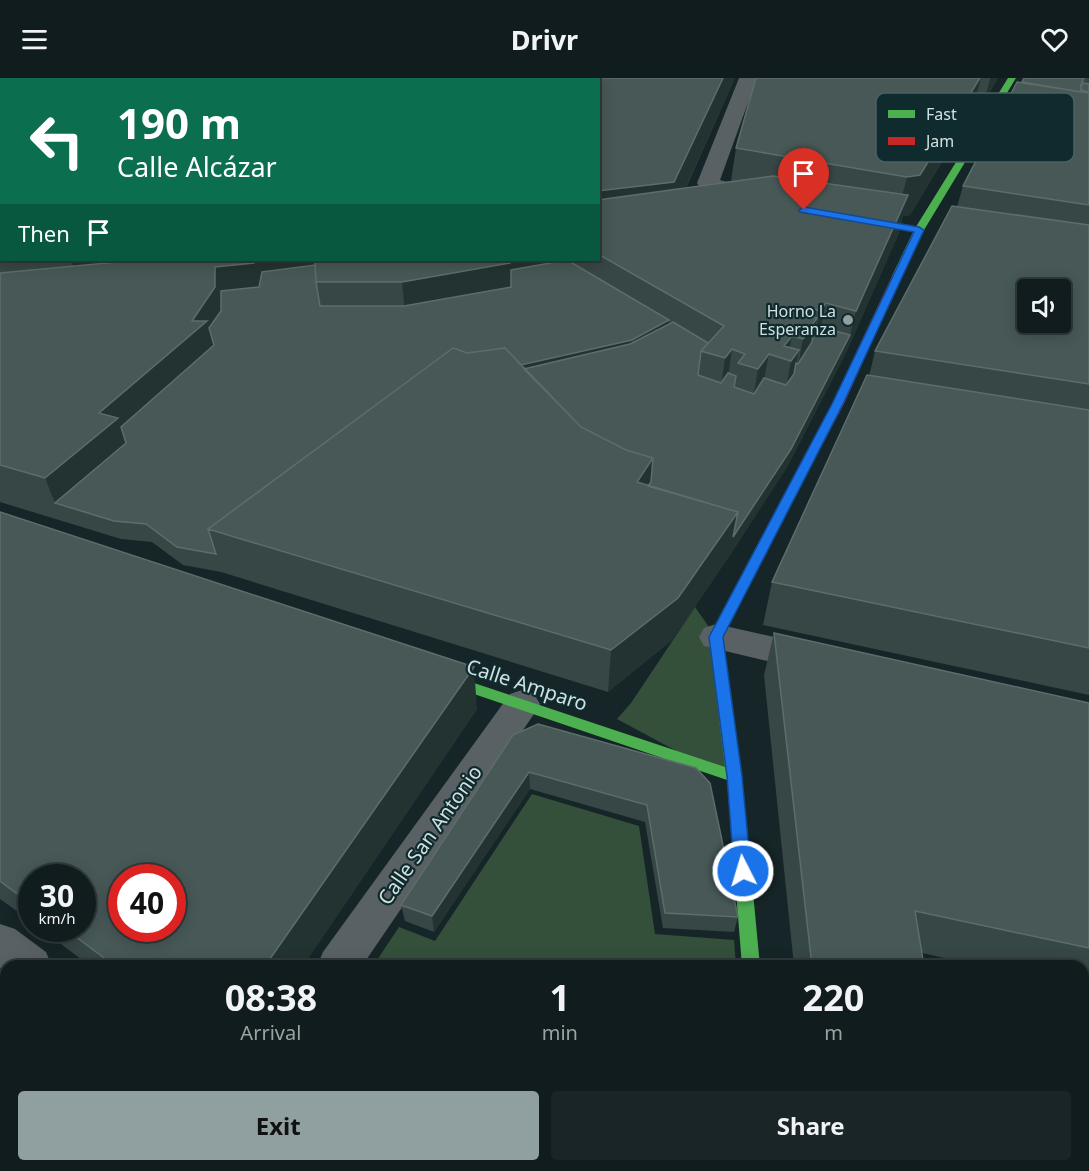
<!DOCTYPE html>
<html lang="en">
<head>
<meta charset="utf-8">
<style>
  :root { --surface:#101c1d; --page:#192526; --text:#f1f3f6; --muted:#9ca1a4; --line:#303a3b; --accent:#909fa0 }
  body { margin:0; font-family:"Noto Sans",sans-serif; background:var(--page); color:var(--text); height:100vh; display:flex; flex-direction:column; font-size:22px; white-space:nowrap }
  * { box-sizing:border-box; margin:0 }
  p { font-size:20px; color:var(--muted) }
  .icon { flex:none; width:33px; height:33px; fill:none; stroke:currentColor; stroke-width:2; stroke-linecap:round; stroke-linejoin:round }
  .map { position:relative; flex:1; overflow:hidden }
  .details { position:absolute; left:0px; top:882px; width:1089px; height:212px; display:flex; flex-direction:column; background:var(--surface); border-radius:18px 18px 0 0; box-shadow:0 3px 15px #0003,0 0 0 2px var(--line) }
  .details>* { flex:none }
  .banner { position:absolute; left:0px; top:0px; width:600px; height:183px; box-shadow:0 3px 15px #0003,0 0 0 2px var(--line); background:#0b6e4f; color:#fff; overflow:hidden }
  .controls { position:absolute; left:1017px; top:201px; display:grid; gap:12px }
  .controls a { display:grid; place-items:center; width:54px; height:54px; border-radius:6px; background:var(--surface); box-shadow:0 3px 15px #0003,0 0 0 2px var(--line); font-size:30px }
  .speed { position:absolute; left:18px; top:786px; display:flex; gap:12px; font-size:30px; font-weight:700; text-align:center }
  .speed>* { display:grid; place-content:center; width:78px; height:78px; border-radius:50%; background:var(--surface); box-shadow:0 3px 15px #0003,0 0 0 2px var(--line); line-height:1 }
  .speed small { font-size:15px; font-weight:400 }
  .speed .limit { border:9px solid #d22; background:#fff; color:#111 }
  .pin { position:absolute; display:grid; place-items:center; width:51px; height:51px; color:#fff; margin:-62px -26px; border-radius:50% 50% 50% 0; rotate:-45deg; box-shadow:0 0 6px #0007 }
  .pin .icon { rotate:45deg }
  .me { position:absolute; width:66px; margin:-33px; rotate:355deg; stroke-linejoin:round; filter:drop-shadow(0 0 4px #0008) }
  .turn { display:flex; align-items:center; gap:21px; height:126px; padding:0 18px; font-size:27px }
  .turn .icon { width:78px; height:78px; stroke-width:2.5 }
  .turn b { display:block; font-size:42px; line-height:51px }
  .then { display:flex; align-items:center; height:57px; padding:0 18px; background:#0003; gap:12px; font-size:22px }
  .eta { display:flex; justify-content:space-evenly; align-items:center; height:102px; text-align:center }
  .eta b { font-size:36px; font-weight:700; line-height:42px }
  .button { display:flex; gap:12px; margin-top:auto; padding:12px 18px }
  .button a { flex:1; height:69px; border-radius:6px; background:var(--accent); color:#111; font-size:24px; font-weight:700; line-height:69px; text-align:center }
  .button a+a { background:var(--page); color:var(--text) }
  header { display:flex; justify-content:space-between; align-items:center; height:78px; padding:0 18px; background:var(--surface); font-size:27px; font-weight:700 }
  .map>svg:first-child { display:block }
  .green { fill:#34503b }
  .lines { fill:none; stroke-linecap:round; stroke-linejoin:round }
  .street { fill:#596164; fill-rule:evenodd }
  .fast { fill:#4caf50; fill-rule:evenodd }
  .jam { fill:#c62828; fill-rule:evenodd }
  .wall { fill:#374746; fill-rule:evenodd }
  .shaded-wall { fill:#233332 }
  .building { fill:#475856; stroke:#5d6d6c; stroke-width:1.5; fill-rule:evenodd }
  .route { fill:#1a73e8; stroke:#114b97; stroke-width:1.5 }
  .poi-dot { fill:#909fa0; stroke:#102b2d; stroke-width:2 }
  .labels { text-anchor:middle; stroke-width:4.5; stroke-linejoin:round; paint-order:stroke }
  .far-poi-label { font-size:16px; fill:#d1e0e1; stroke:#102b2d; text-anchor:end }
  .street-label { font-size:20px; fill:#d1e0e1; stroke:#102b2d }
  .key { fill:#102b2d; stroke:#4a6163; stroke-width:1.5 }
  .key-label { font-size:16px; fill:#d1e0e1 }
</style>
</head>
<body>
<header><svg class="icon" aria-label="menu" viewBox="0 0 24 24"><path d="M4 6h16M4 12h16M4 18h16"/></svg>Drivr<svg class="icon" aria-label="heart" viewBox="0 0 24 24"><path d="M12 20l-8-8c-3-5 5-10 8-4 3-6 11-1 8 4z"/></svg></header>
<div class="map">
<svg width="1089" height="1093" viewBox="0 0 1089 1093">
  <rect width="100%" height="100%" fill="#162527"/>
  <!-- green -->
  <path class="green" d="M695,529l21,30 18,139 -39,-15 -78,-42 14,-16z
    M532,716l107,32 16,108 79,6 2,26h-363l26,-39 36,14z
    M240,1088h513v5h-517z"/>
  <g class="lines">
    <!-- street -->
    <path class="street" d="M739,0h18l-37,102 42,12 3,5 -3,5 -8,2 -54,-16 -3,-5z
      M927,17l162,23v12l-169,-25 -3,-4 3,-4z
      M716,546l98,22 12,4 5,9 -5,9 -12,4 -110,-26 -5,-9 5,-9z
      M522,612l12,4 6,10 -6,10 -172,252h-45l6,-14 187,-258z
      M0,846l15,5 31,23 6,14h-46v6l-6,-4z
      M1083,918l6,2v42l-6,-2z
      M172,1088h49l-2,5h-50z
      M744,1088h47l2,5h-48z
      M934,1088h47l2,5h-48z"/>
    <!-- fast -->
    <path class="fast" d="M1008,0h8l-92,152 -22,46 -8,2 -2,-2 22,-46z
      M810,375l6,4 -93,180 19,139 18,190h-18l-15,-186 -300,-102 -2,-4 2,-4 5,-1 293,98 -16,-130 95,-180z"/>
    <!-- jam -->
    <path class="jam" d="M897,195l5,3 -58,128 -30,56h-8l-2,-3 28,-53 60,-128z"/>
  </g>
  <!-- wall -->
  <path class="wall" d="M0,0h735l-49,110 45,-7 5,-33 20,-70h242l-14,24 -10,-1 -3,13 -61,101 -7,1 -5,19 -52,118 -59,114 -57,88 -58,85 -64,52 -387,-120 -38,-7 -31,-23 -31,-3 -121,-37zM2,2h596v180h-596zM315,186l-53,8v-1z
    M1024,0h65v617l-326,-70 9,-43 97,-206 6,-25 82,-144 6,-21z
    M0,434l477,197 -174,257h-213l-50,-38h42l-50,-50v44l-32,-23z
    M774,555l315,70v287l-6,-2v-22h-103l-58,-13 2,13h-130l-30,-291z
    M513,657l183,33 42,149 -4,15 -71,-4 -18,-106 -115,-33 -96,143 -29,-11 -4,-16z
    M815,1088h140l1,5h-141z"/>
  <!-- shaded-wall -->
  <path class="shaded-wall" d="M92,0h61l-2,2h-61z
    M316,0h52l-2,2h-52z
    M723,0h12l-65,144 -72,9v-40z
    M981,0l-10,36 -61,101 -7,1 -5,19 -52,118 -59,114 -57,88 -58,85 -64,52 3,-42 239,-315 6,-24 41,-95 10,-39z
    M991,0h7l-14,24 6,-23z
    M71,182h71l-61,30z
    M147,182h209l-94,11 3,18 -138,156 -72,58 -10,-25 54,-65z
    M510,182h57v17l-161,46 -4,-41z
    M826,225l-9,42 -6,8 9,-42z
    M817,240l-9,42 -13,21 8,-42z
    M669,242l-1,18 -38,19 -162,21z
    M792,258l-5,24 -3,-14z
    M732,271l-6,42 -7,10 6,-43z
    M799,272l-8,42 -8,11 8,-42z
    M769,276l-8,42 -10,15 7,-42z
    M653,380l-4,42 -12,-18z
    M474,589l3,42 -174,257h-38z
    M529,694l1,17 -96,143 -2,-16z
    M115,1088h45l-4,5h-45z"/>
  <!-- building -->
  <path class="building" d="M0,0h92l-2,2h-88v162h-2z
    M133,0h183l-2,2h-183z
    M344,0h379l-49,104 -76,9v-111h-256z
    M756,0h224l-60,97 -13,2 -171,-29z
    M1024,0h60l-3,7v7l-59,-10z
    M1017,4l72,11v112l-126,-19z
    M1083,5l6,1v8l-8,-2v-3z
    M773,98l135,19 -52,116 -30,-8 -6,8 -11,-4 -4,8 12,3 -14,21 -11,-3 -8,10 15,4 -8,11 -22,-7 -11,15 -20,-6 7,-9 -13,-5 -7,9 -24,-7 23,-25 -126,-72v-54z
    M952,128l137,19v159l-214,-33zM1028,212h32v32h-32z
    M139,182h116l-1,3 -39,4v20l-23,34h15l-108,92 19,5 -73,60 -45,-13v-192z
    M315,182h195v3l-108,19h-86z
    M567,182l102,60 -37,20 -111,25 -16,-17 -38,5 -14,-5 -245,181 8,25 -39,-7 -31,-23 -32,-3 -59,-18 71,-60 -5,-16 93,-82 -5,-17 12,-17v-20l38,-4 3,-15 53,-7 1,17 4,24h84l107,-19v-17z
    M673,244l35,21 -7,8 -3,24 23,8 7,-10 8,3 -2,11 20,7 10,-16 22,7 8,-11 2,-11 2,1 14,-22 1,-7h2l6,-8 29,8 -59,114 -58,88 5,-25 -90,-26 3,-4 2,-24 -27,-8 -45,-23 -57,-58 106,-25z
    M453,270l14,5 38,-5 76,79 45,23 27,8 -16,24 101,30 -60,86 -67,52 -403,-121z
    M867,297l222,35v238l-317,-66z
    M0,434l474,155 -209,299h-150l-51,-38h18v-50h-50v27l-32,-24zM122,800h50v50h-50z
    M774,555l315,70v245l-174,-37 9,55h-112z
    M538,646l158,44 14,15 28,134 -73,-4 -18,-108 -118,-33 -97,144 -31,-11 112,-170z
    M0,892l6,4v192h109l-4,5h-111z
    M835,1088h120l1,5h-121z"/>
  <!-- route -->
  <path class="route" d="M804,129l115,20 5,3 -81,174 -120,233 19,139 9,95 -3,5 -5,2 -6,-2 -3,-5 -7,-95 -18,-139 123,-233 82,-172 -114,-20 -1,-2z"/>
  <!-- markers -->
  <circle class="poi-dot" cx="848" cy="242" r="6"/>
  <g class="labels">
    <!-- far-poi labels -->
    <g class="far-poi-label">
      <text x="836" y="239">Horno La<tspan x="836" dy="18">Esperanza</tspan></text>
    </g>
    <!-- street labels -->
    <g class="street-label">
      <text transform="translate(527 607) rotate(18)" y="7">Calle Amparo</text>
      <text transform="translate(430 757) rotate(-55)" y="7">Calle San Antonio</text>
    </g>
  </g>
  <!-- legend -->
  <rect x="876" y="15" width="198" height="69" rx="9" class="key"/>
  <rect x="888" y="32" width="27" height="8" fill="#4caf50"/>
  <rect x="888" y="59" width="27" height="8" fill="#c62828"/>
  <g class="key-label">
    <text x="926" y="42">Fast</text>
    <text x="926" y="69">Jam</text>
  </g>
</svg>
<div class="controls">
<a><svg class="icon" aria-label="sound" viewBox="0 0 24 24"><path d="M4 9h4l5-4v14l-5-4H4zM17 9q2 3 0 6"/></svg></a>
</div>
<div class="speed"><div>30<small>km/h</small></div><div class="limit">40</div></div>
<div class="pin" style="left:804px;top:132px;background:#d93025"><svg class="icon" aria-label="arrive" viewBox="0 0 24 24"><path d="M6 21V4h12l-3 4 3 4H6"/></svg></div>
<svg class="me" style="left:743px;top:793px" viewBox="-20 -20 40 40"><circle r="17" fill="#1a73e8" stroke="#fff" stroke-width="3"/><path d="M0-11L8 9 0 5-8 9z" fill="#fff"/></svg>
<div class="banner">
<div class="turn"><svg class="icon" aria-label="left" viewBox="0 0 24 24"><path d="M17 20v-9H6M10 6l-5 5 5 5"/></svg><div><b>190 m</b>Calle Alcázar</div></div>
<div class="then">Then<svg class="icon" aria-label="arrive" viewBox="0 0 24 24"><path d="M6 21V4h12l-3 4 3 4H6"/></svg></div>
</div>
<section class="details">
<div class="eta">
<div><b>08:38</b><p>Arrival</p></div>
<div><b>1</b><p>min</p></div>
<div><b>220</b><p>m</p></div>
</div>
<div class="button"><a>Exit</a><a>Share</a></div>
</section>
</div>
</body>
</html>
